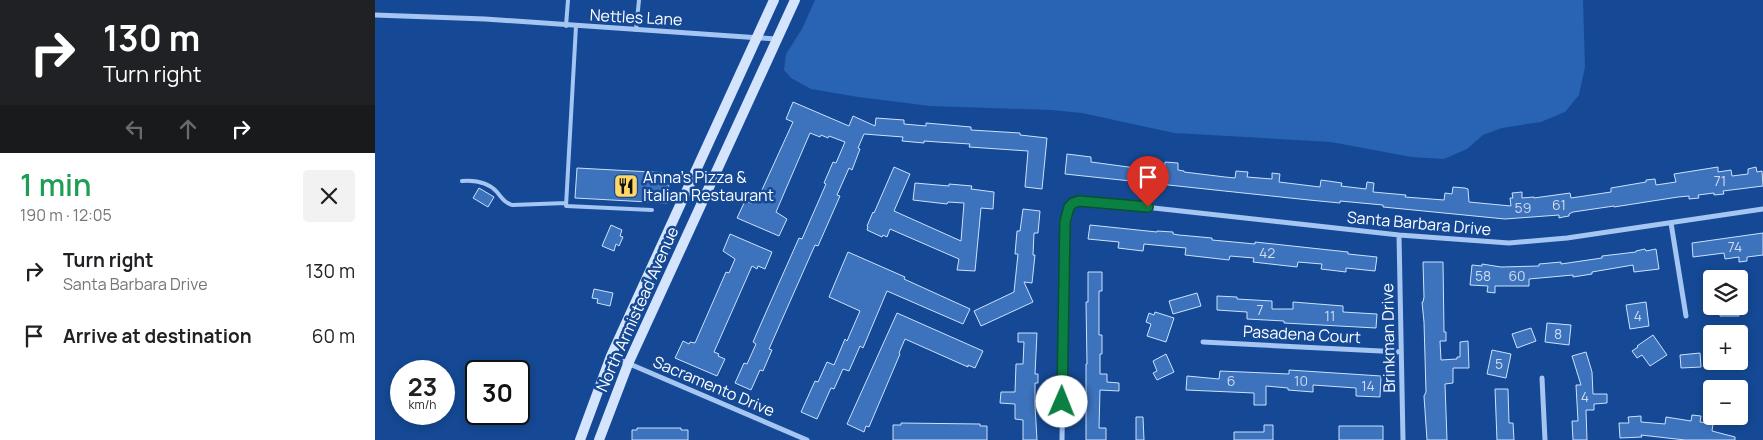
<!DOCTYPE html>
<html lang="en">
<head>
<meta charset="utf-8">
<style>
  :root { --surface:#fff; --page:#f2f2f2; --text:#202124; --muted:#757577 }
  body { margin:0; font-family:Manrope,sans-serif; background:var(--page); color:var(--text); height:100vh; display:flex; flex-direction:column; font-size:19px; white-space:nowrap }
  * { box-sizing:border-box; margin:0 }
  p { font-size:16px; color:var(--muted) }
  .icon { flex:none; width:28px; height:28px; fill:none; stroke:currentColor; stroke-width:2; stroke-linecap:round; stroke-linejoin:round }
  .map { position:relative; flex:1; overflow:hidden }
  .side { display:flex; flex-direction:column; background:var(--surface); width:375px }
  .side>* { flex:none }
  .hud { background:#202124; color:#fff; overflow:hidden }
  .tools { position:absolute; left:1328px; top:270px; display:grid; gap:10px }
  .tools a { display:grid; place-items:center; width:45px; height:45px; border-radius:5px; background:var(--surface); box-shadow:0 2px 8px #0003; font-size:25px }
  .speed { position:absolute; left:15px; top:360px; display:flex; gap:10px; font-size:25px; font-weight:700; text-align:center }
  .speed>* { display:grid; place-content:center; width:65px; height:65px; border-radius:50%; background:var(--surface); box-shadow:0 2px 8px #0003; line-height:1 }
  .speed small { font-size:12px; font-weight:400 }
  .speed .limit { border:2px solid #111; border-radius:8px; background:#fff; color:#111 }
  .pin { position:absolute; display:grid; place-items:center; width:42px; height:42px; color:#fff; margin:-51px -21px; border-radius:50% 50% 50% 0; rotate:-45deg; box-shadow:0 0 5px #0007 }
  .pin .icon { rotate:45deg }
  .me { position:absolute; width:55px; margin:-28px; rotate:1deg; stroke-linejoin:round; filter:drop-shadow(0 0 4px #0008) }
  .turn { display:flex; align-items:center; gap:18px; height:105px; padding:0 20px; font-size:22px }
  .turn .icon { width:65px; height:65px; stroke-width:2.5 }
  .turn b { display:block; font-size:35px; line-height:42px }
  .lanes { display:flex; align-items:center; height:48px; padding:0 20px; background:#0003; justify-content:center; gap:25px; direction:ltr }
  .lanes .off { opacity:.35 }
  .round { display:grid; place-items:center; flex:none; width:52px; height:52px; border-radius:5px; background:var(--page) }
  .overview { display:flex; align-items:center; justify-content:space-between; height:85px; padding:0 20px }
  h1 { font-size:30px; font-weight:600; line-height:38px; color:#1e9e55 }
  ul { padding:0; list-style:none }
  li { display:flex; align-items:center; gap:15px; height:65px; padding:0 20px }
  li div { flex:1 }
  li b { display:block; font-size:19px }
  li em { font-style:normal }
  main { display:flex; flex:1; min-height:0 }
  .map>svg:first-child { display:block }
  .green { fill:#2863b4 }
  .building { fill:#3d73bd; stroke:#cce1fc }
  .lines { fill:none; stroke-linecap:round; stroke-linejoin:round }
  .service { stroke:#a5c5f2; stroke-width:4 }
  .minor { stroke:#a5c5f2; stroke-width:5 }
  .secondary { stroke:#d3e4fc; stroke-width:10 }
  .route-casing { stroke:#07532c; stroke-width:12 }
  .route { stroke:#0b8043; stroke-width:9 }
  .labels { text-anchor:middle; stroke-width:5; stroke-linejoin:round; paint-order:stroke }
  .number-label { font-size:14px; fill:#cedcee }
  .street-label { font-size:16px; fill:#fff; stroke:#154995 }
  .poi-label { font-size:16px; fill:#fff; stroke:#154995; text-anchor:start }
</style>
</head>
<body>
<main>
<section class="side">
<div class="hud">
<div class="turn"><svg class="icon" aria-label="right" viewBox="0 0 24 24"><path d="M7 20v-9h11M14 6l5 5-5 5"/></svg><div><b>130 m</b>Turn right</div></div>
<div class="lanes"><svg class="icon off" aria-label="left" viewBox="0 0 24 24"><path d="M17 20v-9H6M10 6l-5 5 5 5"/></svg><svg class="icon off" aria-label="ahead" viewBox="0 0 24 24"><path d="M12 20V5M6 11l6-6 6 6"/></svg><svg class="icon" aria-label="right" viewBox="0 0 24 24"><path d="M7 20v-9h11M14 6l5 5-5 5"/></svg></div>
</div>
<div class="overview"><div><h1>1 min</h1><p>190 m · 12:05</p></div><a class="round"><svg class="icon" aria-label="close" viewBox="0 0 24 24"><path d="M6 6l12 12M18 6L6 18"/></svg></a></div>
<ul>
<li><svg class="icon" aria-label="right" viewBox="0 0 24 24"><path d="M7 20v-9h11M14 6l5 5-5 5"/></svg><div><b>Turn right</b><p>Santa Barbara Drive</p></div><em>130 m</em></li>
<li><svg class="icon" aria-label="arrive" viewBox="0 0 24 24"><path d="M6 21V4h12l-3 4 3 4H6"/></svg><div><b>Arrive at destination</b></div><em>60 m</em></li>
</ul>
</section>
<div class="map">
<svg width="1388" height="440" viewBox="0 0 1388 440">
  <rect width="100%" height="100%" fill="#154995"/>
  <!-- green -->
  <path class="green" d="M440,0h768l2,67 -6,28 -14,17 -24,10 -39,6 -19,7 -16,14 -23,10 -33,-2 -80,-15 -157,-9 -92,-20 -30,-3 -122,-4 -72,-9 -47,-8 -20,-11 -7,-8 2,-16 16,-25z"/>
  <!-- building -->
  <path class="building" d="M418,102l56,24 4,-10 22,10 1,-8 28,2v4l22,2v-3l45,4v3l49,3v2l27,3 -5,51 -17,-2 3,-36 -59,-4 1,-3 -32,-2 -14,-1v2l-22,-2 1,-4 -39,-3 -6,14 2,1 -8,21 -3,-2 -12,27 3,1 -22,50 -3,-1 -46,104 3,1 -9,21 -3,-1 -9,20 -16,-7 9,-20 3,1 9,-20 -3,-2 14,-32 32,-72 3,1 24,-55 -2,-1 9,-21 3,1 9,-21 -16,-6 -1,2 -7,-3 -1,2 -10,-4 -34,79 11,7 -8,17 -42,-18 8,-17 7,2v-2l4,2 37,-81 -7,-3z
    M692,154l24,3v5l45,6 1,-7 11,2 -1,6 17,2 1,-9 13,1v7l6,1v1l41,5 10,1 1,-7 12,1 -1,5 25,2v-6l8,1 -1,8 41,5 1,-7 21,3 -1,3 25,3 1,-7 7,1 -1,9 33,3 -1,2 39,3 1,-7 7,1 1,-7 12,1 3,1 1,13 42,4 -1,-8h3l-1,-5 10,-1v6l12,-1v1l36,-5 1,5 40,-6v-4l35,-6v-2l9,-1 1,6 20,-3 -2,-8 44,-7v5l13,-2 1,6 16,-2v-5l8,-2 1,5 5,-1 1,15 -40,5 1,3 -10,1v-2l-16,2 1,3 -10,1v-3l-11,1 -64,10v-1l-41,6 -4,2v2l-6,1 -4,1v-3l-54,4 -122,-12v-2l-43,-4v2l-31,-3 -244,-26z
    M519,167l16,7 -16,37 67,30 3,-38 -16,-1 -1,2 -34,-4 2,-17 34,3v-2l23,2 -1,3 23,3 -1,17 -12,-1 -6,63 -18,-1 2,-11 -69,-30 -3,8 -4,-2 -1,2 -15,-7 1,-3 -1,-1 6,-14 1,1z
    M202,168l93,5 -3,30 -92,-5z
    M104,188l15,9 -6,10 -15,-9z
    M648,209l17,2 -2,22h-4l-1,22h2l-3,28 -8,-1 9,20 -52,24 -7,-15 40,-19 4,-38h-3l2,-23h3z
    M236,225l11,5 -2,6 3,1 -4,9 -3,-2 -2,7 -12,-5z
    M715,225l67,7v-1l16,1v2l6,1 33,3v2l43,4v-2l93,10v2l29,3 -2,14 -29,-3v4l-25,-3 1,-5 -24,-2 -1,5 -44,-5 1,-4 -24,-2 -1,4 -44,-5 1,-7 -42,-4 -1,7 -25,-3 1,-6 -31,-3z
    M1388,233v22l-16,2v4l-8,1v-5l-14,2 -1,-6 -31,4 -1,-14z
    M355,234l42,18 -7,17 -7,-3 -1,3 -5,-3 -38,86 5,2 -1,2 7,3 -8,17 -42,-18 8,-17 6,3 1,-2 5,1 31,-71 3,1 6,-14 -12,-8z
    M1270,249l1,2 10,-2 3,20 -25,3 -1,-7 -41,7v2l-19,3v-2l-44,4v7h-34v7l-8,-1 1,-6 -18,-1 2,-20 10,1v-2l19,3 38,-1v-2l22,-2v2l41,-6v-2l34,-4v-1z
    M473,252l57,25 -1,2 66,30 -7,15 -76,-33 -24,57 -3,-2 -11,25 -6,-2 -9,20 -3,-1 -14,31 -16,-7 14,-31 3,1 9,-20 7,3 11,-26 2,2 13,-30 -31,-14z
    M1048,262h20l1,70h2v9h-6l1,19 16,-1v-2h3v-15l8,-1 1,27h-16v15l-8,1 2,56h-20l-3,-44 2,-4 -2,-70 -2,-20h1l1,-5z
    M713,272h14v19h-3v44h3v19h-2v20h7v8l12,1v8l-19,-1 -1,38h7v12h-20v-76h1l-1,-62h2z
    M219,289l19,4 -3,13 -13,-3 1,-4 -6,-1z
    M822,293l4,13 -28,8 -4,-13z
    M842,296l20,1v2l35,2v8h21v-7l50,4v6l34,2 -1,14 -92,-5v-2l-37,-2v-7l-30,-2z
    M1271,302l3,24 -19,3 -4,-24z
    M1344,306h20v10h-19z
    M780,312l19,6 -8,24 -19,-6 4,-12 -5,-2 3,-9 5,2z
    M522,313l86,38 -8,17 -7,-3v2l-63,-28 -6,14 1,1 -31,73 -3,-1 -2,6 -17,-8z
    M1172,323l24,2 -2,20 -24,-3z
    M1156,328l5,13 -19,7 -5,-14z
    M643,333h19l-2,41h3v9h-3v22l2,35h-14v-20l-8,-1v-15l-15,-1 1,-11h14l1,-28h7l1,-22h-6z
    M1278,335l14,20 -17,11 -8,-11 -5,3 -5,-7 6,-4 -1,-1z
    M1117,350l19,4 -5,24 -19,-4z
    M1211,352l6,20 1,22h14v9l-13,1v6h-8l1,30h-14l-1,-19h6l-2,-36h5l-9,-29z
    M1325,353l1,14 -20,1 -1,-13z
    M791,354l8,18 -17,8 -4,-7 4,-2 -4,-10z
    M914,370l92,6 -1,21 -24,-1v-8l-43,-3v7l-25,-2v-2l-22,-2v19h-12v-12l-68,-3 1,-14 32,3 1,-8 69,3z
    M1120,389h13l1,34h4l1,17h-17z
    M1317,415l9,1 -1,6 13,2 -1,7 23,6v3h-50l-44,-5 1,2 -22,1 -1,-15h10l-1,-6 13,-1v6l24,2 1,-7 25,4z
    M761,417h7l1,23h-8z
    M526,423l79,1v2h7v14h-94v-15h8z
    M889,425h9v15h-39v-8h30z
    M964,426h44v14h-44z
    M262,428h44v2h7v10h-56v-10h5z"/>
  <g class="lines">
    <!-- service -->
    <path class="service" d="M191,26l2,-26
      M201,26l-10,180 86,4
      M261,30l3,-30
      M87,181c13,-1 26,1 35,11 5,6 7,10 15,13l54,-2"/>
    <!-- minor -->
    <path class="minor" d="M0,15l110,4 291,20
      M1296,223l15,93
      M1024,235l4,205
      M828,342l198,10
      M236,356l196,84
      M1167,378l3,62
      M687,440l3,-218c3,-18 7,-21 25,-21l309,34 110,8 58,-5 196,-29"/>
    <!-- secondary -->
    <path class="secondary" d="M205,440l31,-84 163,-356
      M224,440l29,-76 167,-364"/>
  </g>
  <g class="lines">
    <defs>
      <path id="route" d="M687,402l3,-180 4,-15 4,-4 6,-2 69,6"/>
    </defs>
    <!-- route casing -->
    <use href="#route" class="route-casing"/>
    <!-- route -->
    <use href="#route" class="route"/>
  </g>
  <!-- icons -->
  <defs>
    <symbol id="restaurant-square" viewBox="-11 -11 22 22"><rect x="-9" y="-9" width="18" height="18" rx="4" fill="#ffd765" stroke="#154995"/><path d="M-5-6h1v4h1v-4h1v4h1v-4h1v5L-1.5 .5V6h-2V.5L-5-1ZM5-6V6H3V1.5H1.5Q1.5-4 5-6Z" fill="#111"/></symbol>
  </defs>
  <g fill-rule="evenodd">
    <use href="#restaurant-square" x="237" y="172" width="28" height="28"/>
  </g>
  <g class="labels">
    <!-- number labels -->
    <g class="number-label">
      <text x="1345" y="186">71</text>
      <text x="1184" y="210">61</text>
      <text x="1148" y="213">59</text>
      <text x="1360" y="252">74</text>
      <text x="892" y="258">42</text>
      <text x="1108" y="281">58</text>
      <text x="1142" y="281">60</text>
      <text x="885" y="315">7</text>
      <text x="955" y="321">11</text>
      <text x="1263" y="321">4</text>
      <text x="1183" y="339">8</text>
      <text x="1124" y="369">5</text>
      <text x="856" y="386">6</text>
      <text x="926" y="386">10</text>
      <text x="993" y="391">14</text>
      <text x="1210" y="402">4</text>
    </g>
    <!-- street labels -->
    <g class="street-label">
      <text transform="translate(261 17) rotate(3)" y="6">Nettles Lane</text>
      <text transform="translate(1044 223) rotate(5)" y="6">Santa Barbara Drive</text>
      <text transform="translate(262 309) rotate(-66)" y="6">North Armistead Avenue</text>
      <text transform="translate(927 334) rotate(3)" y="6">Pasadena Court</text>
      <text transform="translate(1013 338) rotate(-91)" y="6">Brinkman Drive</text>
      <text transform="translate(339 386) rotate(23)" y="6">Sacramento Drive</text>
    </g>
    <!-- poi labels -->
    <g class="poi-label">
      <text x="268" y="183">Anna's Pizza &amp;<tspan x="268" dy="18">Italian Restaurant</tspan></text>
    </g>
  </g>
</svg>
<div class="tools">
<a><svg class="icon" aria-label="layers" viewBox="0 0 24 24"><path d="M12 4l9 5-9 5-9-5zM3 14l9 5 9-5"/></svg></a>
<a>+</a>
<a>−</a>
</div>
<div class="speed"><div>23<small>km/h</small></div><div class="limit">30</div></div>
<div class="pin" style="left:773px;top:207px;background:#d93025"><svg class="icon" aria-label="arrive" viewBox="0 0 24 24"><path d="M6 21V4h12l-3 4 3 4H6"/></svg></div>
<svg class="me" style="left:687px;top:402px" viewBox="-20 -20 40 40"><circle r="19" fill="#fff"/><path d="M0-13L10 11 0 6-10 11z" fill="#0b8043"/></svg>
</div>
</main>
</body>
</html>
